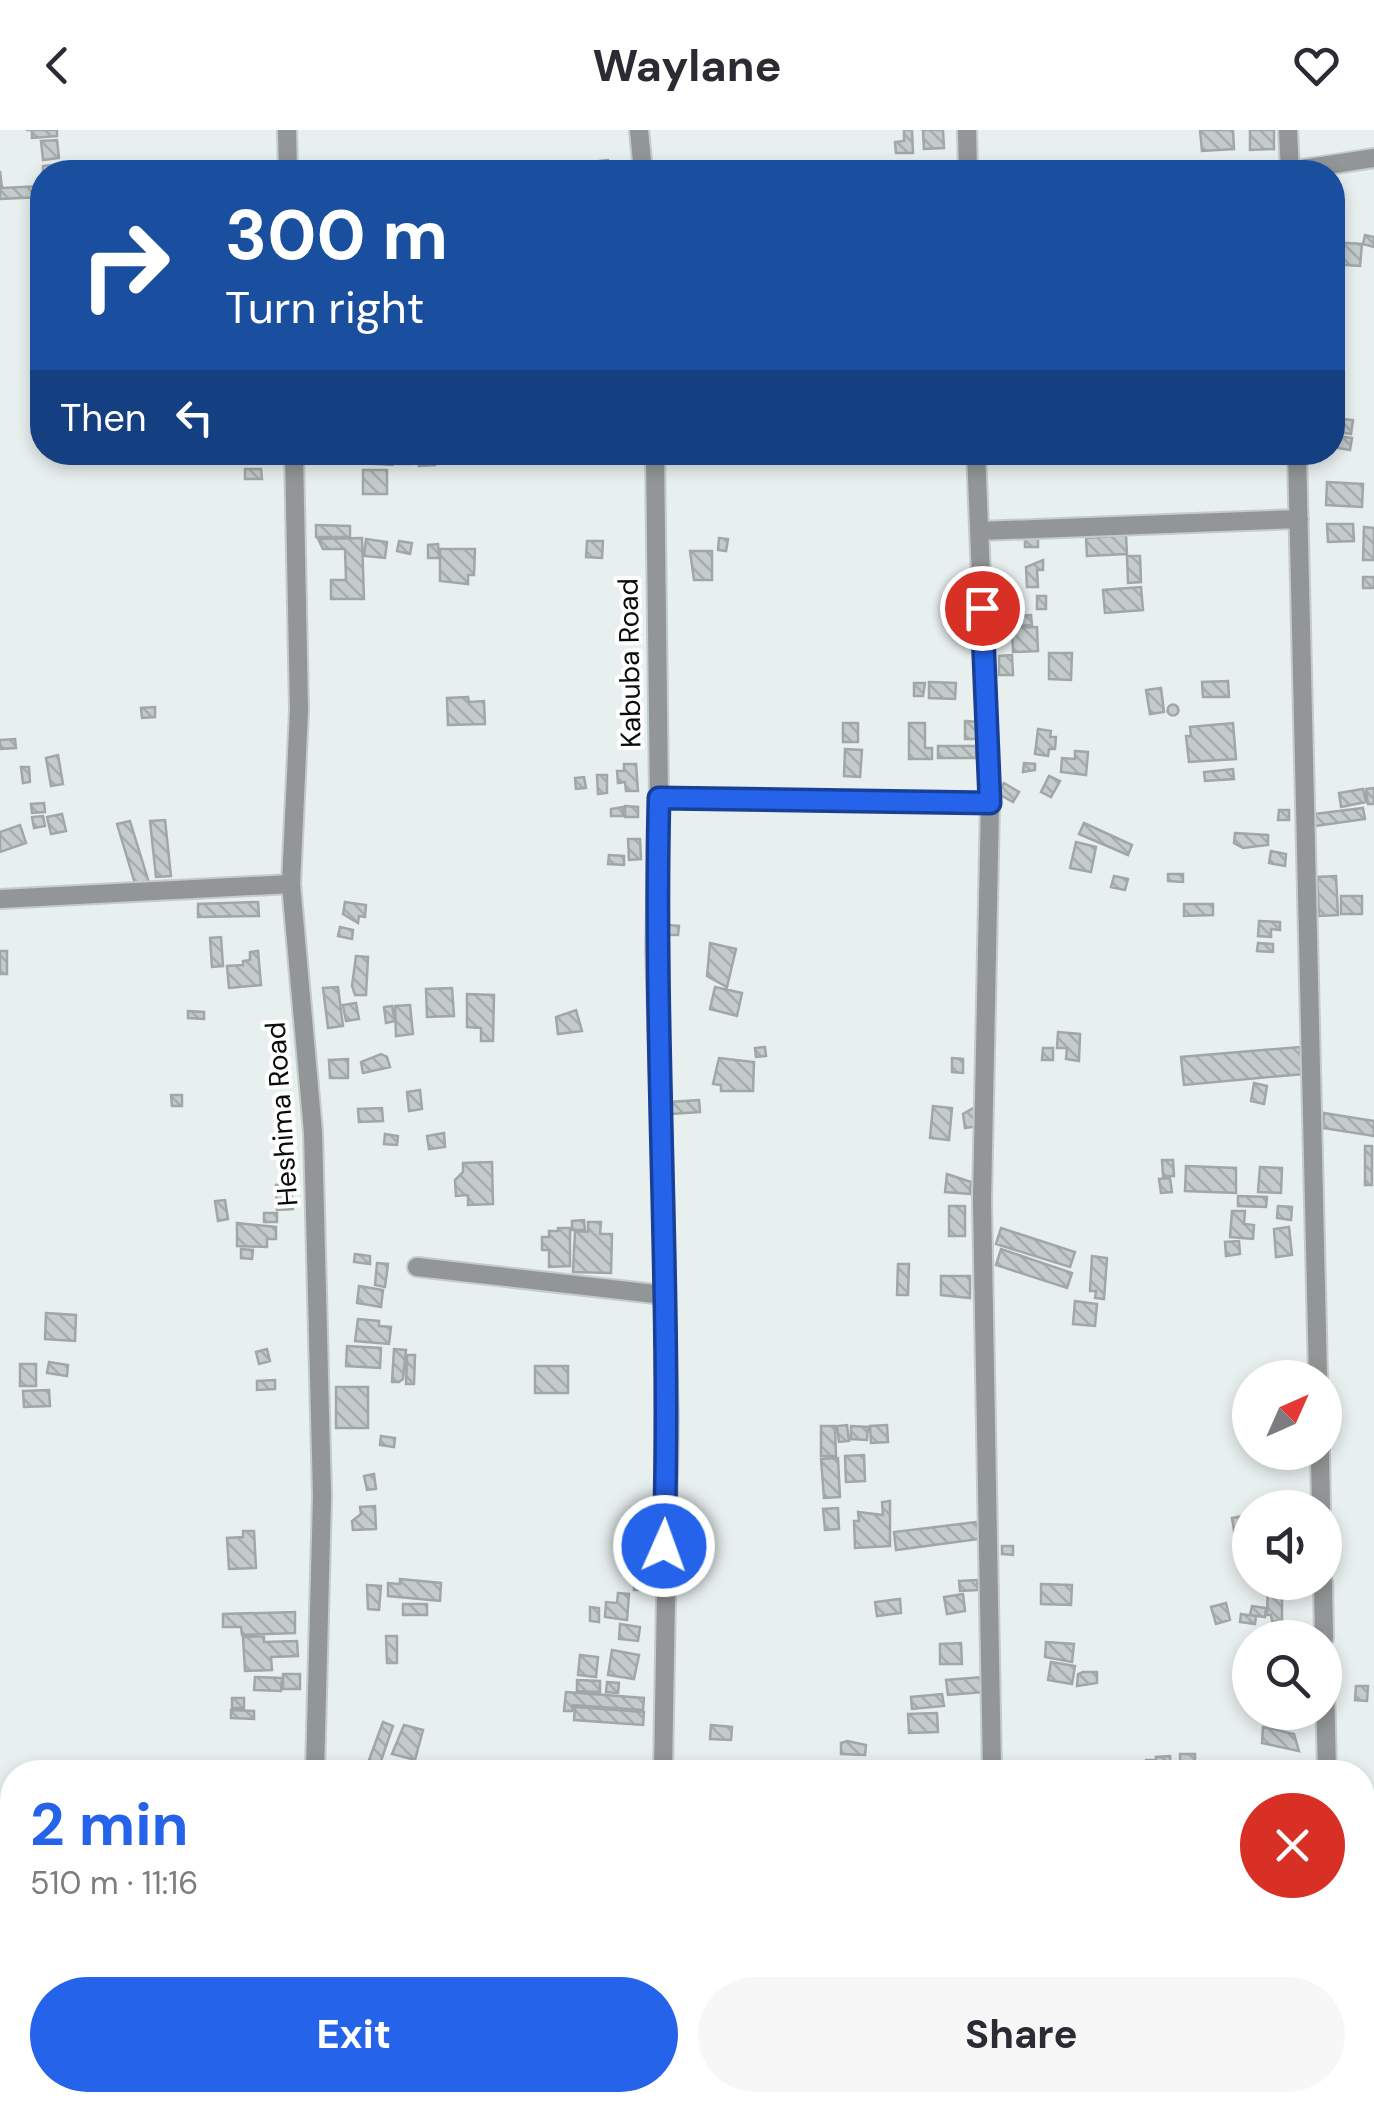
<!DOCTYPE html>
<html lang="en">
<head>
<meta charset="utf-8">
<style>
  :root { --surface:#fff; --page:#f7f7f7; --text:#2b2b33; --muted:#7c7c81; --accent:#2563eb }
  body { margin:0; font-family:"DM Sans",sans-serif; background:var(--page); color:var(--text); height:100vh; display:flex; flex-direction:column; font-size:38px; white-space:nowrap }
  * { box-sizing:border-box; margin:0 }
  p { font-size:32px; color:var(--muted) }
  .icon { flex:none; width:55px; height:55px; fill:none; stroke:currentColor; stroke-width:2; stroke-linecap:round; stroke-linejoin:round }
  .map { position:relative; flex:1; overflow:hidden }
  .side { position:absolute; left:0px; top:1630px; width:1375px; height:352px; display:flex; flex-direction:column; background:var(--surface); border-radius:40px 40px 0 0; box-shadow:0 5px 15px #0003 }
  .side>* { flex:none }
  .hud { position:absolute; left:30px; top:30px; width:1315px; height:305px; border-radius:40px; box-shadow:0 5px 15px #0003; background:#1a4fa0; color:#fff; overflow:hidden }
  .needle { width:65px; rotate:45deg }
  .fabs { position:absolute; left:1232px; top:1230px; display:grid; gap:20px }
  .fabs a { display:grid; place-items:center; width:110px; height:110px; border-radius:50%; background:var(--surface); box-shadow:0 5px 15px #0003; font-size:50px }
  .pin { position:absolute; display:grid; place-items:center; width:85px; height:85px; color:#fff; margin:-42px; border:5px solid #fff; border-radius:50%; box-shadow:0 2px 10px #0007 }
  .me { position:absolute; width:110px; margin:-55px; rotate:2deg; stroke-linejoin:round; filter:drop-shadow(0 0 8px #0008) }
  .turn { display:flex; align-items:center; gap:35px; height:210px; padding:0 30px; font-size:45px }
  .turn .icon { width:130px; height:130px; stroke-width:2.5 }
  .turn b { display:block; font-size:70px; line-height:85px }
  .then { display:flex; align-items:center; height:95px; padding:0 30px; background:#0003; gap:20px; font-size:38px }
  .round { display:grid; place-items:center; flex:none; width:105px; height:105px; border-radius:52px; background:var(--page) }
  .overview { display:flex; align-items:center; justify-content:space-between; height:170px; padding:0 30px }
  h1 { font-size:60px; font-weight:700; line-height:75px; color:var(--accent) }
  .button { display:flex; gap:20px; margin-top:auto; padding:20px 30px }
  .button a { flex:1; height:115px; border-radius:60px; background:var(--accent); color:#fff; font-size:40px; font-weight:700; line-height:115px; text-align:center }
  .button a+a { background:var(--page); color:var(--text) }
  header { display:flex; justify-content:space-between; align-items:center; height:130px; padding:0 30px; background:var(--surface); font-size:45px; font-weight:700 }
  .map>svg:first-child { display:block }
  .building { fill:url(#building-back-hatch); stroke:#a1a7a7; stroke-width:2.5 }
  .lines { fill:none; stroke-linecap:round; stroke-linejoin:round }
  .minor-casing { stroke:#c4cbcb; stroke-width:22 }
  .minor { stroke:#939696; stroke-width:18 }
  .route-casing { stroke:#184099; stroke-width:25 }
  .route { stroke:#2563eb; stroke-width:18 }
  .labels { text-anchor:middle; stroke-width:8; stroke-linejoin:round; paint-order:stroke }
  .street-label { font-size:28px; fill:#0a0c0c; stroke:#fff }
</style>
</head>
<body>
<header><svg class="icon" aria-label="back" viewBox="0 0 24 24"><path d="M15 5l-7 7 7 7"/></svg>Waylane<svg class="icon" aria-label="heart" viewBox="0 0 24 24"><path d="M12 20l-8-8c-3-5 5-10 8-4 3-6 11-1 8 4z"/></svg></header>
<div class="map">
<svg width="1374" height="1981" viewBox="0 0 1374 1981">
  <defs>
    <pattern id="building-back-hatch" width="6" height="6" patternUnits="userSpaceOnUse" patternTransform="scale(2.5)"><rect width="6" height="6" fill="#c4cbcb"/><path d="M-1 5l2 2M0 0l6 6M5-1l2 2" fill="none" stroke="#a7adad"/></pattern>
  </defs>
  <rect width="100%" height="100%" fill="#e8efef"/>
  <!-- building -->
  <path class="building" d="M26,0h31v6l-25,2v-8z
    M904,0h8l1,23h-17l-1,-11 9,-1z
    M923,0h20l1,18 -20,1z
    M1200,0h33l1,19 -32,2z
    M1250,0h24v19l-24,1z
    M57,10l2,18 -16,2 -2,-19z
    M608,30l1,9 -17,3 -1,-10z
    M60,34l1,8h-18v-6z
    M0,41l2,17 40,-2v11l-42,2z
    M1365,105l9,2v10l-11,-3z
    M1332,112l30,2 -2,22 -28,-2z
    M1332,276l10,1 -2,11 -8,-1z
    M1332,288l21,2 -2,14 -19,-3z
    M1332,305l20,3 -2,12 -18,-3z
    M218,322h25l-1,11 -25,-2z
    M360,322h34l-1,13 -34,-2z
    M396,322h15v12h-14z
    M418,322h16l1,13 -16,1z
    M245,339h16l1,10h-17z
    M363,340h24v24h-24z
    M1327,352l36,2 -1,23 -36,-2z
    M1327,394h26l1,17 -26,1z
    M316,395l34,1v11h-34z
    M1364,397l10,1v32h-11z
    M1126,405l1,19 -40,2 -1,-18z
    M362,408l2,61h-33v-19h15l-1,-31h-22l-5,-10z
    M719,408l9,1 -2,12 -8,-1z
    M1038,408v9h-13v-8z
    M366,409l21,3 -2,16 -21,-2z
    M399,411l13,2 -2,11 -13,-3z
    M587,411h16l-1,17 -16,-1z
    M438,414l1,14h-11v-13z
    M440,419h35l-1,26h-6v9l-28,-3z
    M690,421h22v29h-18z
    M1127,426h13l1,26 -13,1z
    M1043,430v10h-6l1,17h-11l-1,-20z
    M1363,447h11v11h-11z
    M1141,457l2,23 -38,3 -2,-23z
    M1037,466h9v13h-9z
    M1031,485l1,10 -15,1 -1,-10z
    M1037,497l1,24 -25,1 -1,-24z
    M1049,523h23l-1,27 -22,-1z
    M1012,525l1,20h-14v-19z
    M1228,551l1,16h-26l-1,-15z
    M929,552l27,1 -1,16 -26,-1z
    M914,553h11l-2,13h-9z
    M1161,558l3,24 -14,2 -4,-24z
    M468,567l1,5 15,-1 1,23 -37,1 -1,-27z
    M1167.5 580a5.5 5.5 0 1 1 11 0a5.5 5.5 0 1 1-11 0Z
    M155,577v10l-13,1 -1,-10z
    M965,591l14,1 -1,17h-13z
    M843,593h15v19h-15z
    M909,593h16v25h7v11h-23z
    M1233,593l3,36 -47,3 -3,-26h5l-1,-9z
    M1038,599l13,2 -1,6h6l-1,12h-6l-1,7 -13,-2z
    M15,609l1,9 -16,1v-9z
    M938,616h38v12h-38z
    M845,619l17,1 -2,27 -16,-1z
    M1075,621l13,1 -2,23 -25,-3 1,-14 13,1z
    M58,625l5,29 -12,2 -5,-28z
    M1024,633l11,1v6l-12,2z
    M624,634h12l2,27h-12l-1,-9 -7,1 -1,-12h7z
    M21,637h8l1,15 -7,1z
    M1233,639l1,10 -29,2 -1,-9z
    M597,645h10v18l-9,1z
    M1049,646l11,5 -9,16 -10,-5z
    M584,647l2,11 -10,1 -1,-11z
    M1004,653l15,9 -6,10 -16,-9z
    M1374,658v16h-6l-2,-15z
    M1363,659l3,13 -25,5 -2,-14z
    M44,673l1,9 -13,1 -1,-9z
    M625,676l13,1v10h-13z
    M623,677v9h-12v-7z
    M1363,678l2,11 -50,7 -1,-12z
    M1279,680h10v10h-11z
    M62,684l4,17 -15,3 -4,-17z
    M43,686l2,10 -11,2 -2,-11z
    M165,690l6,56 -15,1 -6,-56z
    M130,691l19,62 -13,4 -19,-63z
    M1084,693l48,22 -4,10 -49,-21z
    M20,695l6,18 -26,9v-20z
    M1235,703l33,2v10l-25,3 -9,-5z
    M628,709h12l1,20 -12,1z
    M1076,712l20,5 -5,25 -21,-4z
    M1271,721l15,3 -1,12 -16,-3z
    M609,725l15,1v9l-16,-1z
    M1168,744h15v8l-15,-1z
    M1114,746l14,3 -3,11 -14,-3z
    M1336,746l2,39 -19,1 -2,-39z
    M1341,766h21v18h-21z
    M258,772l1,14 -61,1v-13z
    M345,772l21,3 -1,12 -6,-1 -1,7 -15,-9z
    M1184,774h29v11l-29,1z
    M1259,791l21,1v8l-9,-1v8l-13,-1z
    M667,795l12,1 -1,9h-11z
    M340,797l13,3 -1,9 -14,-3z
    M221,807l2,29 -11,1 -2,-29z
    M710,813l26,6 -9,38 -20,-11z
    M1258,813l15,1v8l-16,-1z
    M0,821h7v23h-7z
    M258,821l3,34 -32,3 -2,-22 16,-1v-4l7,-1v-8z
    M356,826l12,1 -2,38h-11l-3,-9z
    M338,857l5,39 -15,2 -5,-40z
    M715,857l27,6 -5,23 -27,-7z
    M452,858l2,28 -27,1 -1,-28z
    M467,864l27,1 -1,46h-12v-13l-14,-1z
    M356,873l3,16 -13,2 -3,-16z
    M410,875l3,29 -17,2 -1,-30z
    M392,876l3,15 -9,2 -2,-16z
    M576,880l6,21 -24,3 -2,-17z
    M188,881l16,1v7l-16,-1z
    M1058,902l22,2 -1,27 -13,-2 1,-11h-10z
    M765,917l1,9 -10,1 -1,-9z
    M1300,917l3,27 -119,11 -3,-28z
    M1043,918h10v12h-11z
    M381,924l6,3 3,10 -27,6 -2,-11z
    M719,928l35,4 -1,29h-32v-6l-8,-1z
    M952,928l11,1v14l-11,-1z
    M348,929v19h-18l-1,-18z
    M1254,953l13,3 -3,18 -13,-3z
    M420,960l2,19 -13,2 -2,-19z
    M171,965h11v11h-10z
    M699,970l1,12 -29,2 -1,-12z
    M933,976l19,2 -3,32 -19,-2z
    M977,976l2,20 -14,2 -2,-14z
    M382,978l1,13 -24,1 -1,-13z
    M1324,983l50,8v15l-51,-8z
    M444,1003l1,14 -16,2 -2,-13z
    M385,1004l13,2 -1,9 -13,-1z
    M1365,1016h7v39h-7z
    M1162,1030h11l1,16h-11z
    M492,1032l1,42 -25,1v-10l-12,1 -1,-16 8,-8v-9z
    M1186,1036l50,2v25l-51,-2z
    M1260,1037l22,1 -1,25 -23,-1z
    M947,1044l24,8 -1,12 -25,-2z
    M1170,1048l2,14 -11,1 -2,-14z
    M291,1054l2,25 -16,1 -1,-25z
    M1238,1066l29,1 -1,10 -28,-1z
    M225,1070l3,19 -10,2 -3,-20z
    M949,1076h16v30h-16z
    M1278,1076l14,1 -1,13 -14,-2z
    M1232,1081h13l-1,13 10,1 -1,14 -23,-2z
    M264,1083h13v9h-13z
    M584,1090l1,10h-13v-9z
    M588,1092h13l-1,12h12l-1,39 -38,-1 2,-41 13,1z
    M237,1093l39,4v12h-9v8l-30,-1z
    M1289,1097l3,28 -16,2 -2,-28z
    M558,1098h12v38l-21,1v-17h-7v-13h7v-6h9z
    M1001,1098l74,24 -5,15 -74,-23z
    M1239,1111l1,13 -14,2 -1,-14z
    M241,1119l12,1 -1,9 -11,-1z
    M1001,1119l71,24 -5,15 -71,-23z
    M355,1124l15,2v8l-16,-2z
    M1092,1126l15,2 -3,41 -9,-1 1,-7h-6z
    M377,1133l11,1 -3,23 -10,-2z
    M898,1134h11l-1,31h-11z
    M941,1146h29v22l-29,-3z
    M359,1156l24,4 -2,17 -24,-4z
    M1075,1171l22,3 -2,22 -22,-2z
    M46,1183l30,2 -1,26 -30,-2z
    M358,1189l21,2v5l12,1 -2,17 -34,-3z
    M347,1216l34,2 -1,20 -34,-2z
    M267,1219l3,12 -11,3 -3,-12z
    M394,1219l12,1 -3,29 -4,3h-7z
    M407,1225h8l-1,29h-8z
    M49,1232l19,3 -1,11 -20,-3z
    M20,1234h16v22h-16z
    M535,1236h33v27h-33z
    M275,1250v9l-18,1v-9z
    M336,1257h32v41h-32z
    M49,1260l1,16 -26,1 -1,-16z
    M847,1295l2,16 -10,1 -2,-16z
    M887,1295l1,17 -17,1 -1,-17z
    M821,1296h14l1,30h-15z
    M851,1296l17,1 -1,13 -16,-1z
    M381,1306l14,2 -1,9 -14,-2z
    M864,1325l1,26 -19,1 -1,-26z
    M838,1328l2,39 -16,1 -3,-39z
    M374,1344l2,15 -9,1 -3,-14z
    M890,1371v45l-35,2 -1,-27h5l-1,-9 25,3 -1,-13z
    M375,1376l1,23 -23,1 -1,-9 9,-7 -1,-7z
    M838,1378l1,21 -14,1 -2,-21z
    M1243,1386l1,6 5,-1 1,19 -14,2 -4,-24z
    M977,1392l2,17 -83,11 -2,-18z
    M243,1401h11l2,37 -27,1 -2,-31 16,-1z
    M1002,1416h11v9l-11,-1z
    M657,1428l1,32h-24l-1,-31z
    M400,1449l41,4 -1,18 -52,-5v-13l12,1z
    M977,1450l1,10 -18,1 -1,-10z
    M1041,1454l31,1 -1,20 -30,-1z
    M367,1455l14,1 -2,24 -11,-1z
    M1268,1456h14v35h-10l-1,-6h-4z
    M618,1463l11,1 -2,26 -22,-3 1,-15 11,1z
    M963,1464l2,17 -18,3 -3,-17z
    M900,1469l1,14 -24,3 -2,-14z
    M1226,1473l4,17 -14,4 -5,-17z
    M403,1474h24v11h-24z
    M1252,1476l14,2 -1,9 -15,-2z
    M590,1477l9,1v14l-9,-1z
    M295,1482v21l-53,2 -1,-8h-18v-13z
    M1241,1484l15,2 -1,8 -15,-2z
    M620,1494l20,3 -2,14 -19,-2z
    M264,1506v6l33,-1 1,15 -27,1 1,13 -27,1 -2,-34z
    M386,1506h11v27h-10z
    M1046,1512l28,2 -2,18 -27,-5z
    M961,1513l1,21h-22v-20z
    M612,1520l27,5 -5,24 -26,-4z
    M580,1525l18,2 -2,20 -18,-2z
    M1051,1532l24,4 -3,18 -24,-4z
    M1083,1542h14v11l-20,3 1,-12z
    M283,1544h17v15h-17z
    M255,1547l27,1 -1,13 -27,-1z
    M982,1547l1,15 -35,3 -2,-15z
    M577,1550l23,1v11l-23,-1z
    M607,1552l12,1 -1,10 -12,-1z
    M1356,1556h12l-1,15 -12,-1z
    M566,1562l78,6 -1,12 -70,-5 -1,6h-8z
    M942,1564l2,12 -32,3 -1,-12z
    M232,1568h12v10h-12z
    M575,1577l69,5 -1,13 -69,-5z
    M231,1580l23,1v8l-23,-1z
    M937,1583l1,19 -29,1 -1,-19z
    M383,1592l10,4 -13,38 -11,-4z
    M404,1595l19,5 -8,30 -23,-6z
    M711,1595l21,2 -1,13 -21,-1z
    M1263,1597l31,7 5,17 -37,-8z
    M847,1611l19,4 -1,10 -24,-1v-11z
    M1180,1624h15v18h-15z
    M1170,1626l1,16h-14l-1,-15z
    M1146,1630h8l1,12h-12z
    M557,1970h31l-3,11z"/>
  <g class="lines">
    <defs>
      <path id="minor" d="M287,0l1,42
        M639,0l4,42
        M967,0l1,42
        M1288,0l2,42
        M1289,41l85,-13
        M294,322l5,258 -8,174 22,248 9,364 -7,276
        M655,322l4,346 -4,150 14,470 -6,354
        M976,322l14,351 -8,397 10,572
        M1297,322l21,926
        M980,401l319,-12
        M659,668l331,5
        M0,769l291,-15
        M417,1137l247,28
        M1320,1322l1,56
        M1323,1452l1,56
        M1325,1557l2,85
        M997,1970l1,11
        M277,1981l2,-11
        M610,1981l2,-11
        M1332,1981v-11"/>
    </defs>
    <!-- minor casing -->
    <use href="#minor" class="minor-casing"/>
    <!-- minor -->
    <use href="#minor" class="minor"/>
  </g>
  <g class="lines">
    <defs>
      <path id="route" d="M664,1416c8,-250 -11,-498 -5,-748l331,5 -8,-195"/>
    </defs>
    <!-- route casing -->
    <use href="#route" class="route-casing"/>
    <!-- route -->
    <use href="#route" class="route"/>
  </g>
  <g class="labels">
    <!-- street labels -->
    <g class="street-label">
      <text transform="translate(629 533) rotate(-91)" y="10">Kabuba Road</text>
      <text transform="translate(281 984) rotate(-94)" y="10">Heshima Road</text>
    </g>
  </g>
</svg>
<div class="fabs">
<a><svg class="needle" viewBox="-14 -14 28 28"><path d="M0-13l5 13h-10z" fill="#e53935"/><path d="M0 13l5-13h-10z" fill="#7c7c81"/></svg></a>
<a><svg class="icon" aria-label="sound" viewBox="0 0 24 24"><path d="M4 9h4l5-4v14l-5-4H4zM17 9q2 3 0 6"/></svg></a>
<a><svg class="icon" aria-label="search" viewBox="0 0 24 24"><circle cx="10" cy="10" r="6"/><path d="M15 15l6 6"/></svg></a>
</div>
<div class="pin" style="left:982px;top:478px;background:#d93025"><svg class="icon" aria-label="arrive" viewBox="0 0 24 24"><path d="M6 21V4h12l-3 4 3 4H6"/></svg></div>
<svg class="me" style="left:664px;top:1416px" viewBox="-20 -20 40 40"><circle r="17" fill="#2563eb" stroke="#fff" stroke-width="3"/><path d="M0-11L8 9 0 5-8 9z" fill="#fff"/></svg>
<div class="hud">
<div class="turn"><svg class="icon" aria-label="right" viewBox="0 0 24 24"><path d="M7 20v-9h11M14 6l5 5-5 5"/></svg><div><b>300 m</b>Turn right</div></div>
<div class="then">Then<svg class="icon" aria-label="left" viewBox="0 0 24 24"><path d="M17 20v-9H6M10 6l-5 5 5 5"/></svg></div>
</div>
<section class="side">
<div class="overview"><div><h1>2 min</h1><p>510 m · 11:16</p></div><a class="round" style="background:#d93025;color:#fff"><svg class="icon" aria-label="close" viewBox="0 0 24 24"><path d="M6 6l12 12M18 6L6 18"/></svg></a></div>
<div class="button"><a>Exit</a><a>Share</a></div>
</section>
</div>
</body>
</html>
